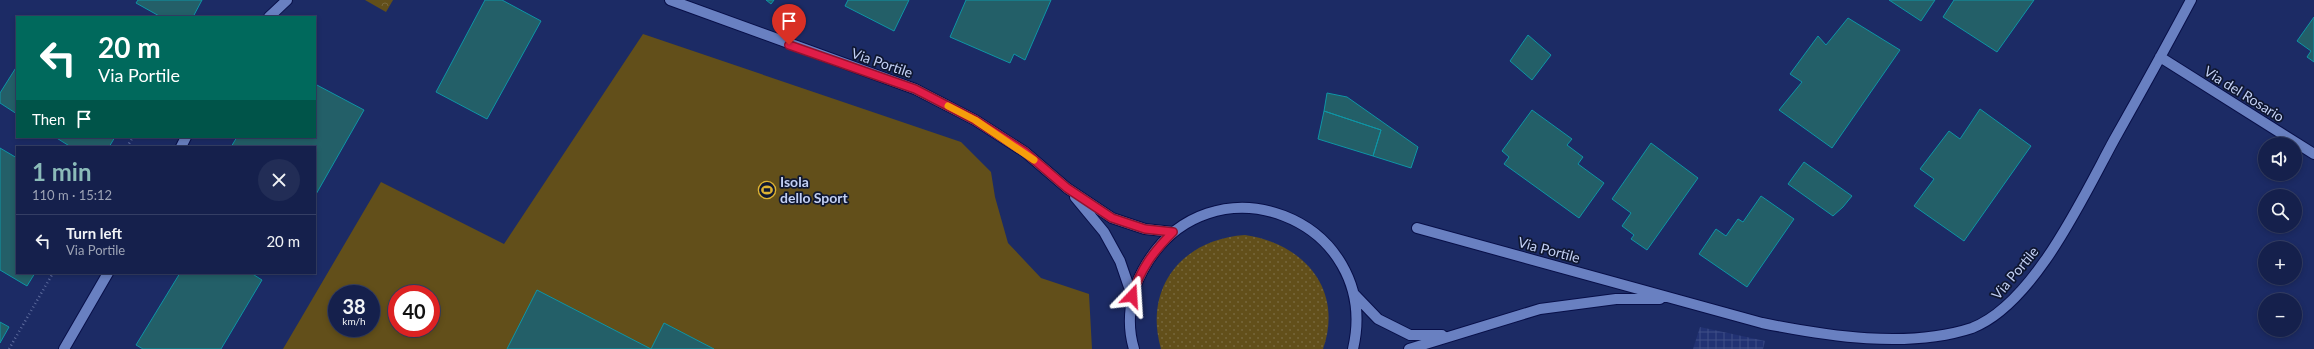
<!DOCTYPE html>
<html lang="en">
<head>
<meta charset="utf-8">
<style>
  :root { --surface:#15204c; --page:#222d56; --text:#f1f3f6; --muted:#9da3b5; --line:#343e64; --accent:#8bbbb9 }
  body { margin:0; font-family:Lato,sans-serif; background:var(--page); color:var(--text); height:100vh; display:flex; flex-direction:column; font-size:15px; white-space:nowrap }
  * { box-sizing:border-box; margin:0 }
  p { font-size:13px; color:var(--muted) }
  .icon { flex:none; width:22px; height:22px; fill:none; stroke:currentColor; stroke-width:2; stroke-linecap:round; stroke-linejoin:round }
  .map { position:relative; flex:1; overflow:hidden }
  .details { position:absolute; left:16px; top:146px; width:300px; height:128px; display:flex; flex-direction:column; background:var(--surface); border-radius:0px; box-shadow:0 2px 6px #0003,0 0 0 1px var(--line) }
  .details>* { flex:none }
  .banner { position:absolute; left:16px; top:16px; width:300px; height:122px; border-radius:0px; box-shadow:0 2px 6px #0003,0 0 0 1px var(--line); background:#00695c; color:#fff; overflow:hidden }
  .buttons { position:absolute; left:2258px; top:137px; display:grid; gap:8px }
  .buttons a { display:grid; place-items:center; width:44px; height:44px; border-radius:50%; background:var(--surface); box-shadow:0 2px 6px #0003,0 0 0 1px var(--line); font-size:20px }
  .speed { position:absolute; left:328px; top:285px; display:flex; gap:8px; font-size:20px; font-weight:700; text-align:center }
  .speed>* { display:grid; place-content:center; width:52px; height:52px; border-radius:50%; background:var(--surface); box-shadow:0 2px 6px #0003,0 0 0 1px var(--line); line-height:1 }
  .speed small { font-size:10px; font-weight:400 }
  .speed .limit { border:6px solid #d22; background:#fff; color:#111 }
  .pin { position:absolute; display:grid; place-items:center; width:34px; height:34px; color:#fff; margin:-41px -17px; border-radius:50% 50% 50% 0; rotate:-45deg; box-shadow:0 0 4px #0007 }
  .pin .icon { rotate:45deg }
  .me { position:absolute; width:44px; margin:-22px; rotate:20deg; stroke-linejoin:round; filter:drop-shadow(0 0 3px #0008) }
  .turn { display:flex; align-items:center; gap:14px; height:84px; padding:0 16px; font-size:18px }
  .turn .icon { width:52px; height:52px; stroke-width:2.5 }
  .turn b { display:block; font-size:28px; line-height:34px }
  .then { display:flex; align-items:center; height:38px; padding:0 16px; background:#0003; gap:8px; font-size:15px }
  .round { display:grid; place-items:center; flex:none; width:42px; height:42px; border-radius:21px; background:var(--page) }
  .overview { display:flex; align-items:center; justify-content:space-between; height:68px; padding:0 16px }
  h1 { font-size:24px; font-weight:700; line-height:30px; color:var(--accent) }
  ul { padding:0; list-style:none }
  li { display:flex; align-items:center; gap:12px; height:52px; padding:0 16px; border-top:1px solid var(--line) }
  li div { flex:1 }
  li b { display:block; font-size:15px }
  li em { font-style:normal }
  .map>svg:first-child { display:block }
  .industrial { fill:url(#industrial-grid) }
  .grass { fill:url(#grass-dots) }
  .park { fill:url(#park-crowns) }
  .pitch { fill:#624f1a; fill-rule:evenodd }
  .building { fill:#235f68; stroke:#0e95a6 }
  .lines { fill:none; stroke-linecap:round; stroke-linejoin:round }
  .minor-casing { stroke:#080f48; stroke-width:12 }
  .path { stroke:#5d6b9d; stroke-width:2.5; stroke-dasharray:1 3; stroke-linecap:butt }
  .minor { stroke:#6980c1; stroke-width:10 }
  .route-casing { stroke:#92132f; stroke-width:10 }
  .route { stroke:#e11d48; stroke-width:7 }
  .slow { stroke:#f59e0b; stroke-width:7 }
  .labels { text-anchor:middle; stroke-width:3.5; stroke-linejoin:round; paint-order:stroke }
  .street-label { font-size:14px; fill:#c3d0f4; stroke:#0f1731 }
  .poi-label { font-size:14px; font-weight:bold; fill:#c3d0f4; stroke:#0f1731; text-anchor:start }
</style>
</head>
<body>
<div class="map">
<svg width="2314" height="349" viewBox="0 0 2314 349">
  <defs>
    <pattern id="industrial-grid" width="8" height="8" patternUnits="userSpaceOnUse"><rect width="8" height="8" fill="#223273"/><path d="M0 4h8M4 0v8" fill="none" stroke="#404f88"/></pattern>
    <pattern id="grass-dots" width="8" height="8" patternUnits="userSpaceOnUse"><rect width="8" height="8" fill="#624f1a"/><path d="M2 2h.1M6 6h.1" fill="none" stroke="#77673c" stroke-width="1.8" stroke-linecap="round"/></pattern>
    <pattern id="park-crowns" width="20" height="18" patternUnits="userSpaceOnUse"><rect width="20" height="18" fill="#624f1a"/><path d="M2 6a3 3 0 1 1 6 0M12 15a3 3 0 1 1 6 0" fill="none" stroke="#77673c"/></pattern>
  </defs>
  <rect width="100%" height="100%" fill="#1c2b65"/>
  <!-- industrial -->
  <path class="industrial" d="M1700,327l65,14 -2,8h-70z"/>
  <!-- grass -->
  <path class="grass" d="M1245,235c58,8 99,54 78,114h-162c-18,-62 22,-110 84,-114z"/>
  <!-- park -->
  <path class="park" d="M365,0h28l-7,12z"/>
  <!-- pitch -->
  <path class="pitch" d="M643,34l318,108 30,30 4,25 13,46 33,35 48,16 3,55h-809l98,-167 123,62zM337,294h34v34h-34zM397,294h34v34h-34z"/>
  <!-- building -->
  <path class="building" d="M138,0h64l-9,17h-32l-25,-14z
    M485,0h17l39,21 -54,98 -51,-27z
    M766,0h8l-3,4z
    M848,0h61l-15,31 -49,-25z
    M966,0h85l-26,60 -11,-6 -4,9 -60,-26z
    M1889,0h46l-14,21z
    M1954,0h80l-37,52 -54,-35z
    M2314,17v45l-7,-5 4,-6 -14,-10z
    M1848,18l52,32 -68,98 -53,-38 23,-28 -12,-8 28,-38 8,9z
    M1528,35l23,20 -19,25 -22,-19z
    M17,66v48l-17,-11v-10z
    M315,84l49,26 -49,86v-49h-84l6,-10h78z
    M1327,93l20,4 71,50 -7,21 -38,-12 8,-26 -57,-19z
    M1980,109l51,37 -67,95 -50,-35 20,-27 -14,-10 29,-38 11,8z
    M1532,110l40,29 -5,6 16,12 -5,7 26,19 -25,35 -75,-54 5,-7 -7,-6z
    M1324,111l57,19 -8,26 -55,-17z
    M55,137h60l-6,10h-38z
    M1651,143l47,35 -51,72 -16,-11 3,-4 -12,-9 9,-13 -19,-14z
    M0,148l17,10v115h18l-8,13 -27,-16z
    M1804,162l48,34 -9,11 -10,9 -45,-32z
    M1761,196l33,23 -47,68 -48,-33 17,-25 10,7 12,-17 5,3z
    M180,273h71l11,7 -41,69h-78l-7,-4z
    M537,290l114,59 13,-26 50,26h-207z
    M0,322l9,5 -9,16z"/>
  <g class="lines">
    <defs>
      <path id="minor" d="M670,0l245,89 60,31 50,32 42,36 45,30 33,11 28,3
        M269,17l18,-17
        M2160,57l154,97
        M181,147l5,-10
        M1075,197l29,35 16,29 12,35
        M1417,228l345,95c64,13 146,26 210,5 62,-24 111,-131 142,-188 26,-46 52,-93 77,-140
        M1354,294l24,25 32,16h32
        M64,349l44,-76
        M1134,349c-8,-26 -4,-56 9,-79 65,-120 240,-51 210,79
        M1409,349l131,-40 76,-10h44"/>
    </defs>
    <!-- minor casing -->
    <use href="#minor" class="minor-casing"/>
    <!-- path -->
    <path class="path" d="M127,147l6,-10
      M9,349l44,-76"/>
    <!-- minor -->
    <use href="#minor" class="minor"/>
  </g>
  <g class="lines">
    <defs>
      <path id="route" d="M789,45l126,44 60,31 50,32 42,36 45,30 33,11 28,3c-20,20 -32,36 -41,64"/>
    </defs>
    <!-- route casing -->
    <use href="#route" class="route-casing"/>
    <!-- route -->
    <use href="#route" class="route"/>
    <!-- slow -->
    <path class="slow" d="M948,106l27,14 59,40"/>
  </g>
  <!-- icons -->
  <defs>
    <symbol id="stadium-ring" viewBox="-11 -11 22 22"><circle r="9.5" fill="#0f1731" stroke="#ddb233" stroke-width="1.5"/><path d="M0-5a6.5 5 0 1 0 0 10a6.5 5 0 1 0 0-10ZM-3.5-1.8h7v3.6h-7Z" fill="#ddb233"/></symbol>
  </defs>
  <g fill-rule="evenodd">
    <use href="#stadium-ring" x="757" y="180" width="20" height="20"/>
  </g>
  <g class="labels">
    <!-- street labels -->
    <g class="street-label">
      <text transform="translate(882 63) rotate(19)" y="5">Via Portile</text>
      <text transform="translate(2244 94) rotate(32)" y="5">Via del Rosario</text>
      <text transform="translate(1549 250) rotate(15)" y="5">Via Portile</text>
      <text transform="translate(2015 273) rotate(-50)" y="5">Via Portile</text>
    </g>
    <!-- poi labels -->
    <g class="poi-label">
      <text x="780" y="187">Isola<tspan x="780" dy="16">dello Sport</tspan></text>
    </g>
  </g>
</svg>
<div class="buttons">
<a><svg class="icon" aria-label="sound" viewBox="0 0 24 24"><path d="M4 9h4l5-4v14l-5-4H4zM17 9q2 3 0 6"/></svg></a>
<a><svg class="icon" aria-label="search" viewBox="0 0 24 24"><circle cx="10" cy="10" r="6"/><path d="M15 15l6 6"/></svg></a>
<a>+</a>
<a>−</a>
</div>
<div class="speed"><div>38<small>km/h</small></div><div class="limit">40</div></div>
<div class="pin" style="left:789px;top:45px;background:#d93025"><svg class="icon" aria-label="arrive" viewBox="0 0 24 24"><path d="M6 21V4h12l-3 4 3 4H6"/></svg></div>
<svg class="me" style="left:1132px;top:296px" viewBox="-20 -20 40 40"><path d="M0-17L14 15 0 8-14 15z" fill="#e11d48" stroke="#fff" stroke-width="4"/></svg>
<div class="banner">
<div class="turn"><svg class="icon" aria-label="left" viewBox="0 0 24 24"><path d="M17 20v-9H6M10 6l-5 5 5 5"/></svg><div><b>20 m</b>Via Portile</div></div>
<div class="then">Then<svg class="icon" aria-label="arrive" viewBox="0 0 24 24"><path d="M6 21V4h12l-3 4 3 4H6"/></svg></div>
</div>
<section class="details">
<div class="overview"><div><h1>1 min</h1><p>110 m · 15:12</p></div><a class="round"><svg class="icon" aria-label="close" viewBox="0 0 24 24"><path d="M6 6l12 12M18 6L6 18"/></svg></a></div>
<ul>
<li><svg class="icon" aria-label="left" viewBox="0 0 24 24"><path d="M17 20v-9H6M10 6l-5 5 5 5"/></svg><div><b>Turn left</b><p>Via Portile</p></div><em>20 m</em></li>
</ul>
</section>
</div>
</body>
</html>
